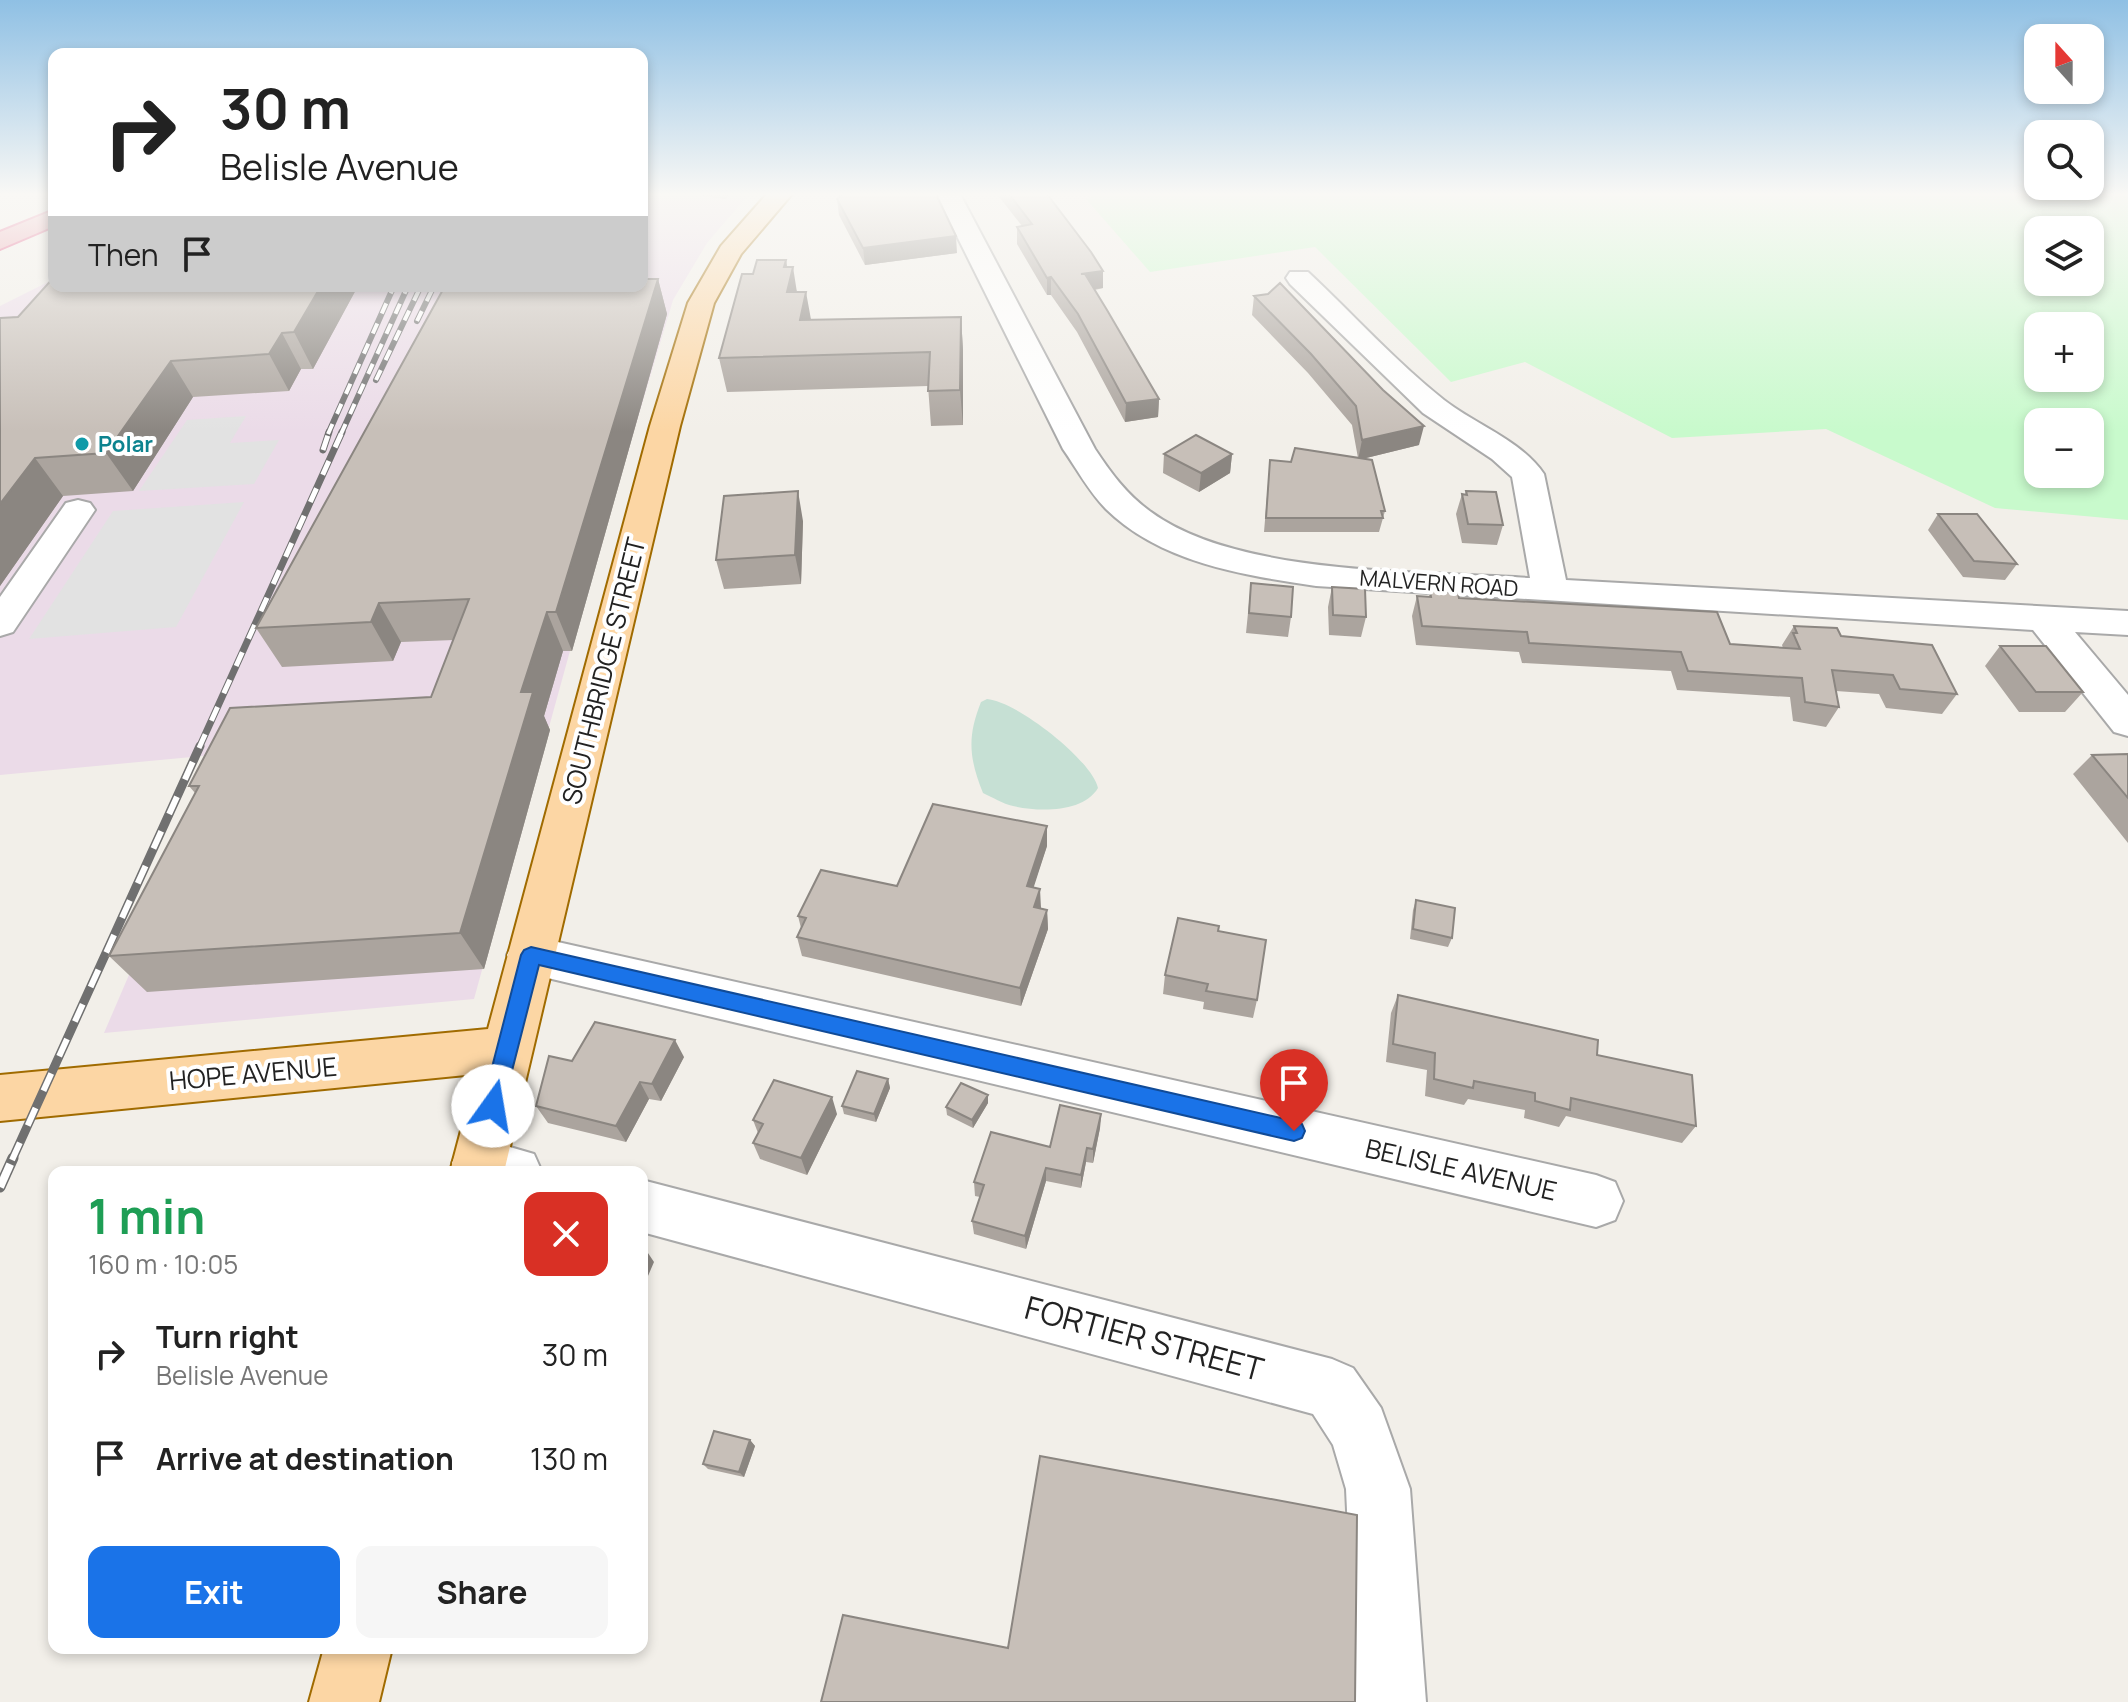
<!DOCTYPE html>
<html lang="en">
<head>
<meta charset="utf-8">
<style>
  :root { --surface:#fff; --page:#f6f6f6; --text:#222; --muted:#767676; --accent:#1a73e8 }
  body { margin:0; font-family:Manrope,sans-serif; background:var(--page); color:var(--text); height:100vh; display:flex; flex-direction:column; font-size:30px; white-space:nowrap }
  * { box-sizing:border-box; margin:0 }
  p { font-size:26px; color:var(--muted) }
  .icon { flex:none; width:44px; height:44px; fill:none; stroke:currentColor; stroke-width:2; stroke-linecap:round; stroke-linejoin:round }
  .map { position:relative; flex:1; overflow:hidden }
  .side { position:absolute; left:48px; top:1166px; width:600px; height:488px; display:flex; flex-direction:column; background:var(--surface); border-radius:16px; box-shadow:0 4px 12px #0003 }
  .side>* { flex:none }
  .guide { position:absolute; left:48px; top:48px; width:600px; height:244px; border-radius:16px; box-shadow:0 4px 12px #0003; background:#fff; color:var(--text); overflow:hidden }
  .needle { width:52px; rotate:339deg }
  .tools { position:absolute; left:2024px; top:24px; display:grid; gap:16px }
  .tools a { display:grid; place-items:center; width:80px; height:80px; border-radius:16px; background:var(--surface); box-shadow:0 4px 12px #0003; font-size:40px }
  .pin { position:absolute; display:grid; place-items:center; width:68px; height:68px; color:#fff; margin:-82px -34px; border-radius:50% 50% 50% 0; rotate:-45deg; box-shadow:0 0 8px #0007 }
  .pin .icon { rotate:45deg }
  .me { position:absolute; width:88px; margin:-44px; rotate:13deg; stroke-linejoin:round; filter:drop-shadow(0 0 6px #0008) }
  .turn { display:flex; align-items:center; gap:28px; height:168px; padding:0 40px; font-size:36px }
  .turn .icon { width:104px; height:104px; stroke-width:2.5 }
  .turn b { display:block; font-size:56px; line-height:68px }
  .then { display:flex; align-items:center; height:76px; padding:0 40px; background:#0003; gap:16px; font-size:30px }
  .round { display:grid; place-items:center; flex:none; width:84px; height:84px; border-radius:16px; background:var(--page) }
  .summary { display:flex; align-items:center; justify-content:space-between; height:136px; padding:0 40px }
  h1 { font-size:48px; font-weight:700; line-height:60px; color:#1e9e55 }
  .button { display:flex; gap:16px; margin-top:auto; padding:16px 40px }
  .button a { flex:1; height:92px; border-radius:16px; background:var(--accent); color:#fff; font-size:32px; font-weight:700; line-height:92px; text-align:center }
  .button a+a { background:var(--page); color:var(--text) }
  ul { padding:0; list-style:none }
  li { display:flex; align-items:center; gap:24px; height:104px; padding:0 40px }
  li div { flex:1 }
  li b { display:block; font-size:30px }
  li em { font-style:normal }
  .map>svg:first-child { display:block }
  .industrial { fill:#ebdbe8 }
  .wetland { fill:#c6e0d4 }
  .park { fill:#c8facc; fill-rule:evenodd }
  .parking { fill:#e2e2e2 }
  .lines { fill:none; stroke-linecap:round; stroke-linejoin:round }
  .minor-casing { stroke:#a9a9a9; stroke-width:4 }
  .major-casing { stroke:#a06b00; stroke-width:4 }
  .highway-casing { stroke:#dc2a67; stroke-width:4 }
  .minor { fill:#fff; fill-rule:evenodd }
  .major { fill:#fcd6a4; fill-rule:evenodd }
  .highway { fill:#e892a2; fill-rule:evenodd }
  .rail-far3-casing { stroke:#707070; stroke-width:6 }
  .rail-far2-casing { stroke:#707070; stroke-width:7 }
  .rail-far1-casing { stroke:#707070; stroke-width:9 }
  .rail-casing { stroke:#707070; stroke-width:11 }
  .rail-far3 { stroke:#fff; stroke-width:4; stroke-dasharray:11; stroke-linecap:butt }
  .rail-far2 { stroke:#fff; stroke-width:5; stroke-dasharray:15; stroke-linecap:butt }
  .rail-far1 { stroke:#fff; stroke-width:6; stroke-dasharray:19; stroke-linecap:butt }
  .rail { stroke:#fff; stroke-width:8; stroke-dasharray:25; stroke-linecap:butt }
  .wall { fill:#aba49e }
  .shaded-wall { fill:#8b8681 }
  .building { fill:#c7bfb8; stroke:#8b8681; stroke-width:2 }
  .route { fill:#1a73e8; stroke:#114b97; stroke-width:2 }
  .culture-dot { fill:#0f9aa8; stroke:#fff; stroke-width:3 }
  .labels { text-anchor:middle; stroke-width:8; stroke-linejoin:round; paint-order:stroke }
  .far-culture-label { font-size:22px; font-weight:bold; fill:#0d838f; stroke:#fff; text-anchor:start }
  .far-street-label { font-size:22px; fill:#222; stroke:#fff }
  .street-label { font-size:26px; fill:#222; stroke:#fff }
  .near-street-label { font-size:32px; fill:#222; stroke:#fff }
</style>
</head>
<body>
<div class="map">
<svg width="2128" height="1702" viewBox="0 0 2128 1702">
  <rect width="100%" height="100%" fill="#f2efe9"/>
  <!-- industrial -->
  <path class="industrial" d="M642,194h107l-42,49 -34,57 -84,282 -115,417 -370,34 120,-279 -224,21v-469l54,-27v7h588z"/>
  <!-- wetland -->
  <path class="wetland" d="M987,699c29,2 105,61 111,89 -15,25 -59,24 -85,18 -10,-2 -21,-9 -30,-13 -14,-35 -16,-56 -2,-91z"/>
  <!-- park -->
  <path class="park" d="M1098,194h1030v326l-133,-12 -169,-79 -154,9 -147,-76 -74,20 -136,-135 -165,25 -64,-73zM2038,230h52v52h-52zM2038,326h52v52h-52zM2038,422h52v52h-52z"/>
  <!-- parking -->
  <path class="parking" d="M246,416l-16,27 49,-3 -25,44 -115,7 48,-71z
    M244,502l-68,125 -147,12 84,-128z"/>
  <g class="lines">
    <defs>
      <path id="minor" d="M936,194h24l135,255c16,24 32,46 56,63 87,64 271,59 379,66l-18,-101 -20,-18 -69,-46 -133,-129 -4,-6 4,-6h18c45,42 89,91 136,128 32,25 77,40 100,74l22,106 562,31v24l-53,-3 53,63v41l-14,-4 -81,-102 -717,-44c-73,-11 -155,-23 -210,-77 -17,-17 -29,-40 -43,-60z
        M78,500l12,3 5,7 -82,122 -13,4v-39l66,-94z
        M531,936l1065,239 19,7 8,19 -8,19 -19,7 -1065,-253 -17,-5 -7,-14 7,-14z
        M479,1138l55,16 8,18h-86l-4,-9 8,-18z
        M642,1180l690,179 21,9 28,40 29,81 16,213h-70l-10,-213 -13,-44 -20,-31 -671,-182z"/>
      <path id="major" d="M767,194h25l-51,60 -27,49 -34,123 -176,746h-54l26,-98 -476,47v-46l488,-46 162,-603 38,-123 33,-57z
        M324,1648h68l-13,54h-70z"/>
      <path id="highway" d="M54,210v16l-54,23v-17z"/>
    </defs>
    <!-- minor casing -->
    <use href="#minor" class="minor-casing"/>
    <!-- major casing -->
    <use href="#major" class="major-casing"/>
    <!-- highway casing -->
    <use href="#highway" class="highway-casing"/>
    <!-- minor -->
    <use href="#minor" class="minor"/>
    <!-- major -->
    <use href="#major" class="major"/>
    <!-- highway -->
    <use href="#highway" class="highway"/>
    <defs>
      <path id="rail-far3" d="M417,321l17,-35
        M376,380l45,-94
        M328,434l66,-148
        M341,434l67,-148"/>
      <path id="rail-far2" d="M323,450l6,-18
        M199,748l143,-316"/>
      <path id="rail-far1" d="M12,1160l188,-414"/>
      <path id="rail" d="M0,1187l13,-29"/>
    </defs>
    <!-- rail-far3 casing -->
    <use href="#rail-far3" class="rail-far3-casing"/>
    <!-- rail-far2 casing -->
    <use href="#rail-far2" class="rail-far2-casing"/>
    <!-- rail-far1 casing -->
    <use href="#rail-far1" class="rail-far1-casing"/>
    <!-- rail casing -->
    <use href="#rail" class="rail-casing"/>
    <!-- rail-far3 -->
    <use href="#rail-far3" class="rail-far3"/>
    <!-- rail-far2 -->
    <use href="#rail-far2" class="rail-far2"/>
    <!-- rail-far1 -->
    <use href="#rail-far1" class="rail-far1"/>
    <!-- rail -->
    <use href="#rail" class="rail"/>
  </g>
  <!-- wall -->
  <path class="wall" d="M688,194h44l-7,5z
    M997,194h50l56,77v17l-8,2 64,109 -1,18 -33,5 -48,-90 -26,-37h-4l-30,-51v-17l5,-1z
    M837,199l120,54 -92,12 -26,-50z
    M786,260l1,7 10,25 14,28 150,-3 2,33v75l-32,1 -3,-40 -201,6 -8,-34 34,-84z
    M658,279l9,35 -95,337h-9l-19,65 6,14 -66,239 -337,23 -38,-36 86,-163 -6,-7 242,-89 23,-57 -53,2 -8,19 -111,6 -26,-39z
    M358,286l-45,83h-12l-12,22 -96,6 -60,94 -70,5 -63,90v-268z
    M1254,296l165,149 -57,14 23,52 -6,21h-115l6,-72 21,2 67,-4 -6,-33 -44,-52 -56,-58z
    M1164,454h68l-2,19 -31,19 -36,-19z
    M1466,491l37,34 -6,20 -35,-2 -6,-29 6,-20 3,1z
    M1938,514l79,50 -12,16 -42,-3 -35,-47z
    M803,521l-2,63 -77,5 -8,-29z
    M1251,583l40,34 -3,20 -42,-4z
    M1332,587l34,30 -5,20 -32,-2 -1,-28z
    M1430,591l29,7 271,46 53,4 -1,-3 12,-19 47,10 116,58 -15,20 -56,-6 -7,-14 -43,-3 3,16 -13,20 -33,-6 -3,-24 -113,-7 -6,-19 -149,-8 -3,-11 -103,-7 -4,-29 5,-20 12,1z
    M2000,646l83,46 -18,20h-46l-34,-46z
    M2128,754v89l-55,-69 19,-19z
    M1047,826v20l-14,41 8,21 6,2 1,19 -27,77 -219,-50 -5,-19 4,-9 -3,-12 99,-30z
    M1416,900l36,38 -4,9 -38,-8 3,-29z
    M1218,931l39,69 -4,18 -50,-9 1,-7 -41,-8 2,-19z
    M1398,995l199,60 99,71 -14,17 -116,-27 -7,11 -35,-9 1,-8 -57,-11 -4,6 -39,-9 2,-26 -41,-8 5,-49z
    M684,1057l-23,44 -12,-2 -23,43 -78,-19 -12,-17 36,-45z
    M888,1079l2,9 -14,34 -32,-8 -2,-8z
    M988,1095v8l-15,25 -26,-13 -1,-8z
    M837,1114l-30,61 -47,-16 -7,-16 5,-10 -5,-13z
    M1101,1114l-1,14 -7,35 -7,-1 -5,26 -35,-7 -20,68 -52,-15 -2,-13 8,-24 -5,-1 -1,-14 76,-35z
    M750,1440l5,6 -11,31 -36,-8 -5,-5z"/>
  <!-- shaded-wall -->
  <path class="shaded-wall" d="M956,236l1,17 -92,12 -2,-17z
    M786,260l3,21 4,-14 5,32 -5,26 -9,-58z
    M1103,271v17l-22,3v-17z
    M1051,277v18h-4v-17z
    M658,279l9,35 -95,337 -16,-39z
    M321,286h37l-45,83 -19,-37z
    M806,292l6,33 -12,-5z
    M961,317l2,33v75l-3,-35z
    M282,333l19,36 -12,22 -20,-37z
    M171,361l22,36 -60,94 -27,-38z
    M1159,399l-1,18 -33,5 1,-19z
    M1424,426l-5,19 -61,15 4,-20z
    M1232,454l-2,19 -31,19 2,-19z
    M35,458l28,38 -63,90v-82z
    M798,491l5,30 -2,63 -6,-29z
    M379,603l22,39 -8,19 -22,-39z
    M547,612l16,39 -19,65 6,14 -66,239 -24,-36 61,-241z
    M1047,826v20l-19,59 -1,-19z
    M1040,889l1,19 -7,-1z
    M1047,910l1,19 -27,77 -1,-18z
    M675,1040l9,17 -23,44 -9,-17z
    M888,1079l2,9 -14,34 -2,-8z
    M640,1082l9,17 -23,43 -10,-16z
    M988,1095v8l-15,25 -1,-8z
    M832,1097l5,17 -30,61 -6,-17z
    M1101,1114l-1,14 -7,35v-14z
    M1087,1148l-1,14 -5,26v-13z
    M1046,1168v13l-20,68 -1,-13z
    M644,1247l10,15 -12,28v-39z
    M750,1440l5,6 -11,31 -5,-5z"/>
  <!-- building -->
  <path class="building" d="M842,194h94l20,42 -93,12 -26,-49z
    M1009,194h38l44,58 12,19 -22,3h4l22,36 52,89 -33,4 -48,-89 -27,-37 -4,1 -30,-51 15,-3z
    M757,260h29l-2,7h9l-6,25h19l-6,28 161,-3 -1,73 -32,1 2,-39 -211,6 23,-84h11z
    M54,277v9h267l-27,46 -12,1 -13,21 -98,7 -65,92 -71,5 -35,46v-186l18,-1z
    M642,279h16l-102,333h-9l-26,80h12l-73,241 -351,23 90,-170h-10l41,-78 201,-11 38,-98 -90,4 -8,19 -115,6 189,-342h197z
    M1280,283l103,107 41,36 -62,14 -6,-34 -45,-52 -57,-58 14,-2z
    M1196,435l36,19 -31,19 -37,-19z
    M1295,448l77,12 13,51h-4l2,7h-117l4,-58 21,2z
    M798,491l-3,64 -79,5 8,-64z
    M1466,491l30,1 7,33 -35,-1 -6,-30 5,1z
    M1938,514h39l40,50 -43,-3z
    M1251,583l42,4 -2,30 -42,-4z
    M1332,587l33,2 1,28 -33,-2z
    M1430,591l28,2 1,5 258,14 13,32 70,5 -7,-16h4l-3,-7 43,2 4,8 91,9 25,49 -57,-5 -7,-14 -61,-5 7,37 -34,-5 -3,-24 -114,-7 -7,-19 -152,-9 -2,-11 -105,-6 -5,-30 14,1z
    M2000,646h46l37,46h-47z
    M2128,754v44l-36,-43z
    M933,804l114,22 -20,60 13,3 -6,18 13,3 -27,78 -223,-51 9,-19 -8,-2 23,-46 76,16z
    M1416,900l39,8 -3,30 -39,-9z
    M1178,918l41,8 -1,5 48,9 -9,60 -51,-9 2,-7 -43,-9z
    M1398,995l200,45 -1,15 95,20 4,51 -125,-28 -1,12 -35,-9v-8l-61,-12 -1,7 -39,-9 1,-26 -42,-9z
    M595,1022l80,18 -23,44 -12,-2 -24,44 -80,-20 13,-50 23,5z
    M857,1071l31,8 -14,35 -32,-8z
    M774,1080l58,17 -31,61 -48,-15 10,-19 -10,-4z
    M961,1083l27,12 -16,25 -26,-13z
    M1060,1105l41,9 -8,35 -6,-1 -6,27 -35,-7 -21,68 -53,-15 12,-36 -10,-3 17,-50 59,15z
    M714,1431l36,9 -11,32 -36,-8z
    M1040,1456l317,59 -2,187h-534l22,-87 165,33z"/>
  <!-- sky -->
  <linearGradient id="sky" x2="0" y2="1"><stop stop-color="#8fc0e4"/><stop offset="0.45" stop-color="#f9f8f5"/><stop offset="1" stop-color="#f9f8f5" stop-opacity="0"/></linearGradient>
  <rect width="2128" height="432" fill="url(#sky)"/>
  <!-- route -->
  <path class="route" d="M531,947l763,174 8,3 3,7 -3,7 -8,3 -755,-176 -36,141 -3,7 -7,3 -8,-3 -3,-7 39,-151 3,-5z"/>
  <!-- markers -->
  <circle class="culture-dot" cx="82" cy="444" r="8"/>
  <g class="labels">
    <!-- far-culture labels -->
    <g class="far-culture-label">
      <text x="98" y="452">Polar</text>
    </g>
    <!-- far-street labels -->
    <g class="far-street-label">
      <text transform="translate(1439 583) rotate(4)" y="8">MALVERN ROAD</text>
    </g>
    <!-- street labels -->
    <g class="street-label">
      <text transform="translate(604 671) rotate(-76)" y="9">SOUTHBRIDGE STREET</text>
      <text transform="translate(253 1074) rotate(-5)" y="9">HOPE AVENUE</text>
      <text transform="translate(1461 1170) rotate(13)" y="9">BELISLE AVENUE</text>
    </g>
    <!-- near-street labels -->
    <g class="near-street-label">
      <text transform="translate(1144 1339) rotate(15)" y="11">FORTIER STREET</text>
    </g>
  </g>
</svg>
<div class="tools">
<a><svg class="needle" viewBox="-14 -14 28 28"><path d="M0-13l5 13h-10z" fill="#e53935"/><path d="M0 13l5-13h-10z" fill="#767676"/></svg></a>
<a><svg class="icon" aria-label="search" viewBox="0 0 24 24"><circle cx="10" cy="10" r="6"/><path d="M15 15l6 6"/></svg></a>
<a><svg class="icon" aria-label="layers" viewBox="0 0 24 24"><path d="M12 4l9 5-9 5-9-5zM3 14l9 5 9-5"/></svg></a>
<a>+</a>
<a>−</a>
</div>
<div class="pin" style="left:1294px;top:1131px;background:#d93025"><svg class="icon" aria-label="arrive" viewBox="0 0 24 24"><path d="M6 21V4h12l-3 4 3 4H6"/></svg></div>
<svg class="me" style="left:493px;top:1106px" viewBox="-20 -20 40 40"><circle r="19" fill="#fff"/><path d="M0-13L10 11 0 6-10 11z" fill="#1a73e8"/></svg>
<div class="guide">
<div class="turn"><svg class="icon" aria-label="right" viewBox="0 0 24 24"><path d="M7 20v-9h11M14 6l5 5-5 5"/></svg><div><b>30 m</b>Belisle Avenue</div></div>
<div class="then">Then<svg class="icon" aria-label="arrive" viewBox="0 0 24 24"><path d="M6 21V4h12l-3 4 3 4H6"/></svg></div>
</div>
<section class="side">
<div class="summary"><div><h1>1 min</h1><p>160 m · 10:05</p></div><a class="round" style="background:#d93025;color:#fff"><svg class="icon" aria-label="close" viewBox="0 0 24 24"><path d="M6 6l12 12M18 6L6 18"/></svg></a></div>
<ul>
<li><svg class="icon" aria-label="right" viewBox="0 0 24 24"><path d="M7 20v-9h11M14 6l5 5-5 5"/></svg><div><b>Turn right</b><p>Belisle Avenue</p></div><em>30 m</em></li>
<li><svg class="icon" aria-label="arrive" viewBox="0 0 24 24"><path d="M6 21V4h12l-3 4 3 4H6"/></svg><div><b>Arrive at destination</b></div><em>130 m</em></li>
</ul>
<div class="button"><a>Exit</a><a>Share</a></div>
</section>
</div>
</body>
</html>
